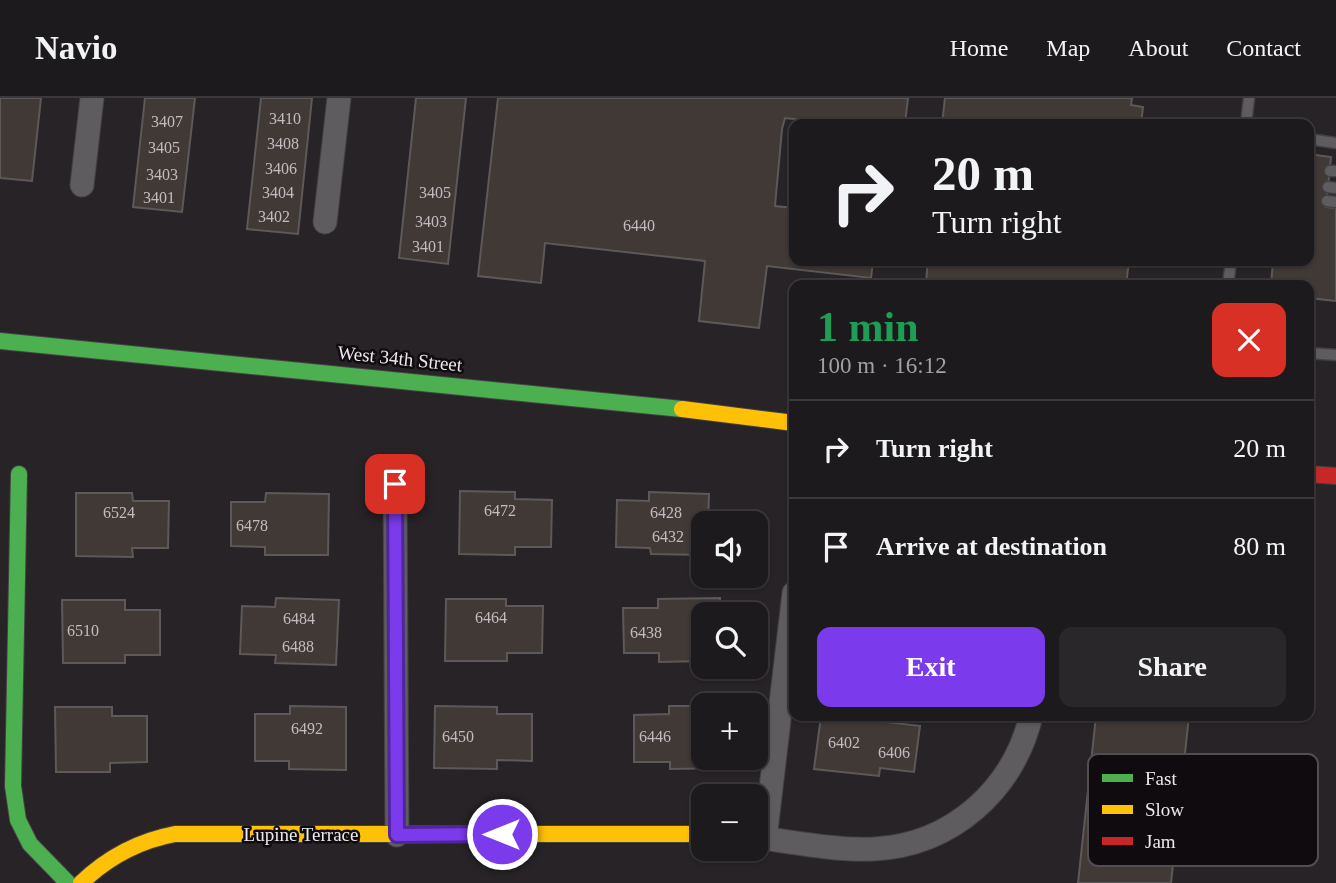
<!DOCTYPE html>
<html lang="en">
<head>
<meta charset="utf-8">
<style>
  :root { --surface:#1d1a1d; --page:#2a272a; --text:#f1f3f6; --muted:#a0a1a4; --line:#3b383b; --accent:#7c3aed }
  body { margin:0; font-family:"Times New Roman",serif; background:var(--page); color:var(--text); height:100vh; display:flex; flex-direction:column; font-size:26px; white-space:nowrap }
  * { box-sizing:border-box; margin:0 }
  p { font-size:23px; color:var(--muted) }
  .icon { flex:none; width:38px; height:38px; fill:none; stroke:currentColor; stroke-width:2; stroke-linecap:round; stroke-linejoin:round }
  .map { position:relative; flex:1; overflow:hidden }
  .panel { position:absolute; left:789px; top:182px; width:525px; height:441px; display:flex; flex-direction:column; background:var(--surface); border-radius:14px; box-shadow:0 2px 5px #0004,0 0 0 2px var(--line) }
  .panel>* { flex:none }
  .guide { position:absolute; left:789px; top:21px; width:525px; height:147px; border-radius:14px; box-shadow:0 2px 5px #0004,0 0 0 2px var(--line); background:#1d1a1d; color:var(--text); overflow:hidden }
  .fabs { position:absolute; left:691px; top:413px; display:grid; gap:14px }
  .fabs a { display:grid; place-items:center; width:77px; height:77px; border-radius:14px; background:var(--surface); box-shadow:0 2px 5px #0004,0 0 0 2px var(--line); font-size:35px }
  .pin { position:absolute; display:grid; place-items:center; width:60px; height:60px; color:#fff; margin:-30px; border-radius:14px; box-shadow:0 4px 10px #0006 }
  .me { position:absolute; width:77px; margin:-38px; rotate:270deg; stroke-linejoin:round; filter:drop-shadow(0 0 5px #0008) }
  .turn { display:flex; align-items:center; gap:24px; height:147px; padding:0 28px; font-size:32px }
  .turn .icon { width:91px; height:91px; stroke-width:2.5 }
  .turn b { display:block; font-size:49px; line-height:60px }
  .round { display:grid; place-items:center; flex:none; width:74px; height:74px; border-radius:14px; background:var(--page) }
  .head { display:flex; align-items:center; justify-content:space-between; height:119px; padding:0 28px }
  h1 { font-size:42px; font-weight:700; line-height:52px; color:#1e9e55 }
  .action { display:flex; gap:14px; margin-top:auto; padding:14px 28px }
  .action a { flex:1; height:80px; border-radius:14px; background:var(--accent); color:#fff; font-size:28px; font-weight:700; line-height:80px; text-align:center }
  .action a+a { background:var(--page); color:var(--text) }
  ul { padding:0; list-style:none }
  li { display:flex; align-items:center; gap:21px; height:98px; padding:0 28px; border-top:2px solid var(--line) }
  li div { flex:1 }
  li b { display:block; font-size:26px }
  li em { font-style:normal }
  header { display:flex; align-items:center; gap:42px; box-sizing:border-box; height:98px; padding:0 35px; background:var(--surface); border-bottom:2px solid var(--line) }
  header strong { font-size:33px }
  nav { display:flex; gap:38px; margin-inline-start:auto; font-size:24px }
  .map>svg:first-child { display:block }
  .building { fill:#413935; stroke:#5d5959; stroke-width:2 }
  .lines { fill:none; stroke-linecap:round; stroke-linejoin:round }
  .lane-casing { stroke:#444144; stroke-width:13 }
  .street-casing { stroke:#444144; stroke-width:25 }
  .fast-casing { stroke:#444144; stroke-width:18 }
  .slow-casing { stroke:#444144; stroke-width:18 }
  .jam-casing { stroke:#444144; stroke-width:18 }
  .lane { stroke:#5f5c60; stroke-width:10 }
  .street { stroke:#5f5c60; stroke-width:23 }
  .fast { stroke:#4caf50; stroke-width:16 }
  .slow { stroke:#ffc107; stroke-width:16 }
  .jam { stroke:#c62828; stroke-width:16 }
  .route-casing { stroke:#51269a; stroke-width:18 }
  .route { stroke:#7c3aed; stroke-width:12 }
  .labels { text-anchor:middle; stroke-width:5; stroke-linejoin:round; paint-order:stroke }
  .number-label { font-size:16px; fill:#c2bcc0 }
  .street-label { font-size:19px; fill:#ede8ee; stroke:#0f0b0f }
  .key { fill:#0f0b0f; stroke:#524d52; stroke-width:2 }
  .key-label { font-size:19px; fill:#ede8ee }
</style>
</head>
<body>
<header>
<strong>Navio</strong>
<nav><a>Home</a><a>Map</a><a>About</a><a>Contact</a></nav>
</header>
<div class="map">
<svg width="1336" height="785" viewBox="0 0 1336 785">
  <rect width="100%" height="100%" fill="#272327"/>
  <!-- building -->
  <path class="building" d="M0,0h41l-9,83 -32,-3z
    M145,0h50l-13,114 -49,-5z
    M261,0h51l-14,136 -51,-5z
    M416,0h50l-18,166 -49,-6z
    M498,0h410l-3,26h-62l-58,-6 -3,11 -7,77 19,2v53h79l-2,17 -104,-12 -8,62 -60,-7 6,-60 -160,-18 -4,40 -63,-7z
    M945,0h187l-1,7 12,2 -2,17h-199z
    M1309,56l22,3 -5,50 10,1v93l-27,-3v-13h-38l2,-24h36z
    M928,163h201l-3,24h-168l-32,-3z
    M460,393l55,1v7l37,1 -1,47h-36v8l-56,-1z
    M649,394l60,2 -1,29h-4v32l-53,-1 -1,-6 -34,-1 1,-47 32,1z
    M76,395h56l1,8h36l-1,47h-36l1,9 -57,-1z
    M266,395l63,1 -1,61h-63v-8l-34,-1v-44h34z
    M276,500l63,2 -3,65 -61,-2 1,-8 -36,-1 2,-48 33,1z
    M720,500v16h-16v47l-45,1v-9h-35l-1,-45h35v-9z
    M446,501h60v7h37l-1,47h-35v8h-62z
    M62,502h63v10h35v45h-35v8h-62z
    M290,608l56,1v63l-57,-1v-8h-34v-47h35z
    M435,608l62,1v7h35v47l-35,-1v9l-63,-1z
    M669,608h35v52h28l1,10 -63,1v-7h-36v-47l35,-1z
    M55,609h57v9h35v46l-37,1v9h-54z
    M821,618h65l-1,6 35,4 -6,46 -34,-4 -1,8 -65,-7z
    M1096,618h93l-18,167h-93z"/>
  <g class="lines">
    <defs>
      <path id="lane" d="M1246,26l3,-26
        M1309,41l27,4
        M1330,73h6
        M1328,89l8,1
        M1327,103l9,1
        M1228,187l3,-24
        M1309,255l27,2"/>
      <path id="street" d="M82,87l10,-87
        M325,124l14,-124
        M395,386l2,351
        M756,739c34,5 85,14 118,12 78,-4 139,-59 157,-133
        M765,741l29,-246"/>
      <path id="fast" d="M0,243l682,68
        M19,376l-6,312 5,34 12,24 38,39"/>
      <path id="slow" d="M682,311l112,14
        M81,785c27,-26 57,-42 94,-49h529"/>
      <path id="jam" d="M1309,376l27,2"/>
    </defs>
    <!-- lane casing -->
    <use href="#lane" class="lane-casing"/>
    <!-- street casing -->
    <use href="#street" class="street-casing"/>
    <!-- fast casing -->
    <use href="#fast" class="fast-casing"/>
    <!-- slow casing -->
    <use href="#slow" class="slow-casing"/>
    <!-- jam casing -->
    <use href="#jam" class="jam-casing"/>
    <!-- lane -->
    <use href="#lane" class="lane"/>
    <!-- street -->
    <use href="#street" class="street"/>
    <!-- fast -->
    <use href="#fast" class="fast"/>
    <!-- slow -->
    <use href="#slow" class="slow"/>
    <!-- jam -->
    <use href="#jam" class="jam"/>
  </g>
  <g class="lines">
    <defs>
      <path id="route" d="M395,386l2,351 105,-1"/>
    </defs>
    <!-- route casing -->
    <use href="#route" class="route-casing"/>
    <!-- route -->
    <use href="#route" class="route"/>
  </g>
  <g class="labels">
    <!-- number labels -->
    <g class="number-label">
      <text x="285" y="26">3410</text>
      <text x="167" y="29">3407</text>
      <text x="283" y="51">3408</text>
      <text x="164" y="55">3405</text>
      <text x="281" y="76">3406</text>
      <text x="162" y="82">3403</text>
      <text x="278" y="100">3404</text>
      <text x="435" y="100">3405</text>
      <text x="159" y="105">3401</text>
      <text x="274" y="124">3402</text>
      <text x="431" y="129">3403</text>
      <text x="639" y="133">6440</text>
      <text x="428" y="154">3401</text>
      <text x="500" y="418">6472</text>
      <text x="119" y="420">6524</text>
      <text x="666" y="420">6428</text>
      <text x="252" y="433">6478</text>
      <text x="668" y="444">6432</text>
      <text x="491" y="525">6464</text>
      <text x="299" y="526">6484</text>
      <text x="83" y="538">6510</text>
      <text x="646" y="540">6438</text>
      <text x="298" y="554">6488</text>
      <text x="307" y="636">6492</text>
      <text x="458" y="644">6450</text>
      <text x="655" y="644">6446</text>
      <text x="844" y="650">6402</text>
      <text x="894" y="660">6406</text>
    </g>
    <!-- street labels -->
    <g class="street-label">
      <text transform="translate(400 260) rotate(6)" y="7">West 34th Street</text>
      <text x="301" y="743">Lupine Terrace</text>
    </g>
  </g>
  <!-- legend -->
  <rect x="1088" y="656" width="230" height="112" rx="10" class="key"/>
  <rect x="1102" y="676" width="31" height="8" fill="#4caf50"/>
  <rect x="1102" y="707" width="31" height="9" fill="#ffc107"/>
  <rect x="1102" y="739" width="31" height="8" fill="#c62828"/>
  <g class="key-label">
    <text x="1145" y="687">Fast</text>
    <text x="1145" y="718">Slow</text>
    <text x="1145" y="750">Jam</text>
  </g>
</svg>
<div class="fabs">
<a><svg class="icon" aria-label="sound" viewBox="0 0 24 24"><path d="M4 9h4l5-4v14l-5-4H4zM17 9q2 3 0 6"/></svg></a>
<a><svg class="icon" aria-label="search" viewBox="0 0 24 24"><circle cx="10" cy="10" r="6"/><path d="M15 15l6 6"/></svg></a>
<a>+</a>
<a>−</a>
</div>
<div class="pin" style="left:395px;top:386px;background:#d93025"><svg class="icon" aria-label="arrive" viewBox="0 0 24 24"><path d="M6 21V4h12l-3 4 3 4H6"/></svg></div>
<svg class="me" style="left:502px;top:736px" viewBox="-20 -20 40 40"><circle r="17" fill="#7c3aed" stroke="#fff" stroke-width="3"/><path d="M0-11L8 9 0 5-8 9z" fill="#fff"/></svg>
<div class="guide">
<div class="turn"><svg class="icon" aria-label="right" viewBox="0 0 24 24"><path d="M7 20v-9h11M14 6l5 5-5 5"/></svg><div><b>20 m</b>Turn right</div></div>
</div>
<section class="panel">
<div class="head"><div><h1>1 min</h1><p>100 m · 16:12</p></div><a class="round" style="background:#d93025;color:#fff"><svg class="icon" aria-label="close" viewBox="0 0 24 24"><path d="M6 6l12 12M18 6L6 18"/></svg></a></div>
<ul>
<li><svg class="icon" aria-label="right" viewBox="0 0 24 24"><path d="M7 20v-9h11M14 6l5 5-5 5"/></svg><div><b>Turn right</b></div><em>20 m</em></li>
<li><svg class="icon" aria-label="arrive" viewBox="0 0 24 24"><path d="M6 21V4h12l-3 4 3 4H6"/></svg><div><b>Arrive at destination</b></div><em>80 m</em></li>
</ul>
<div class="action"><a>Exit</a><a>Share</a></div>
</section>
</div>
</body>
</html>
